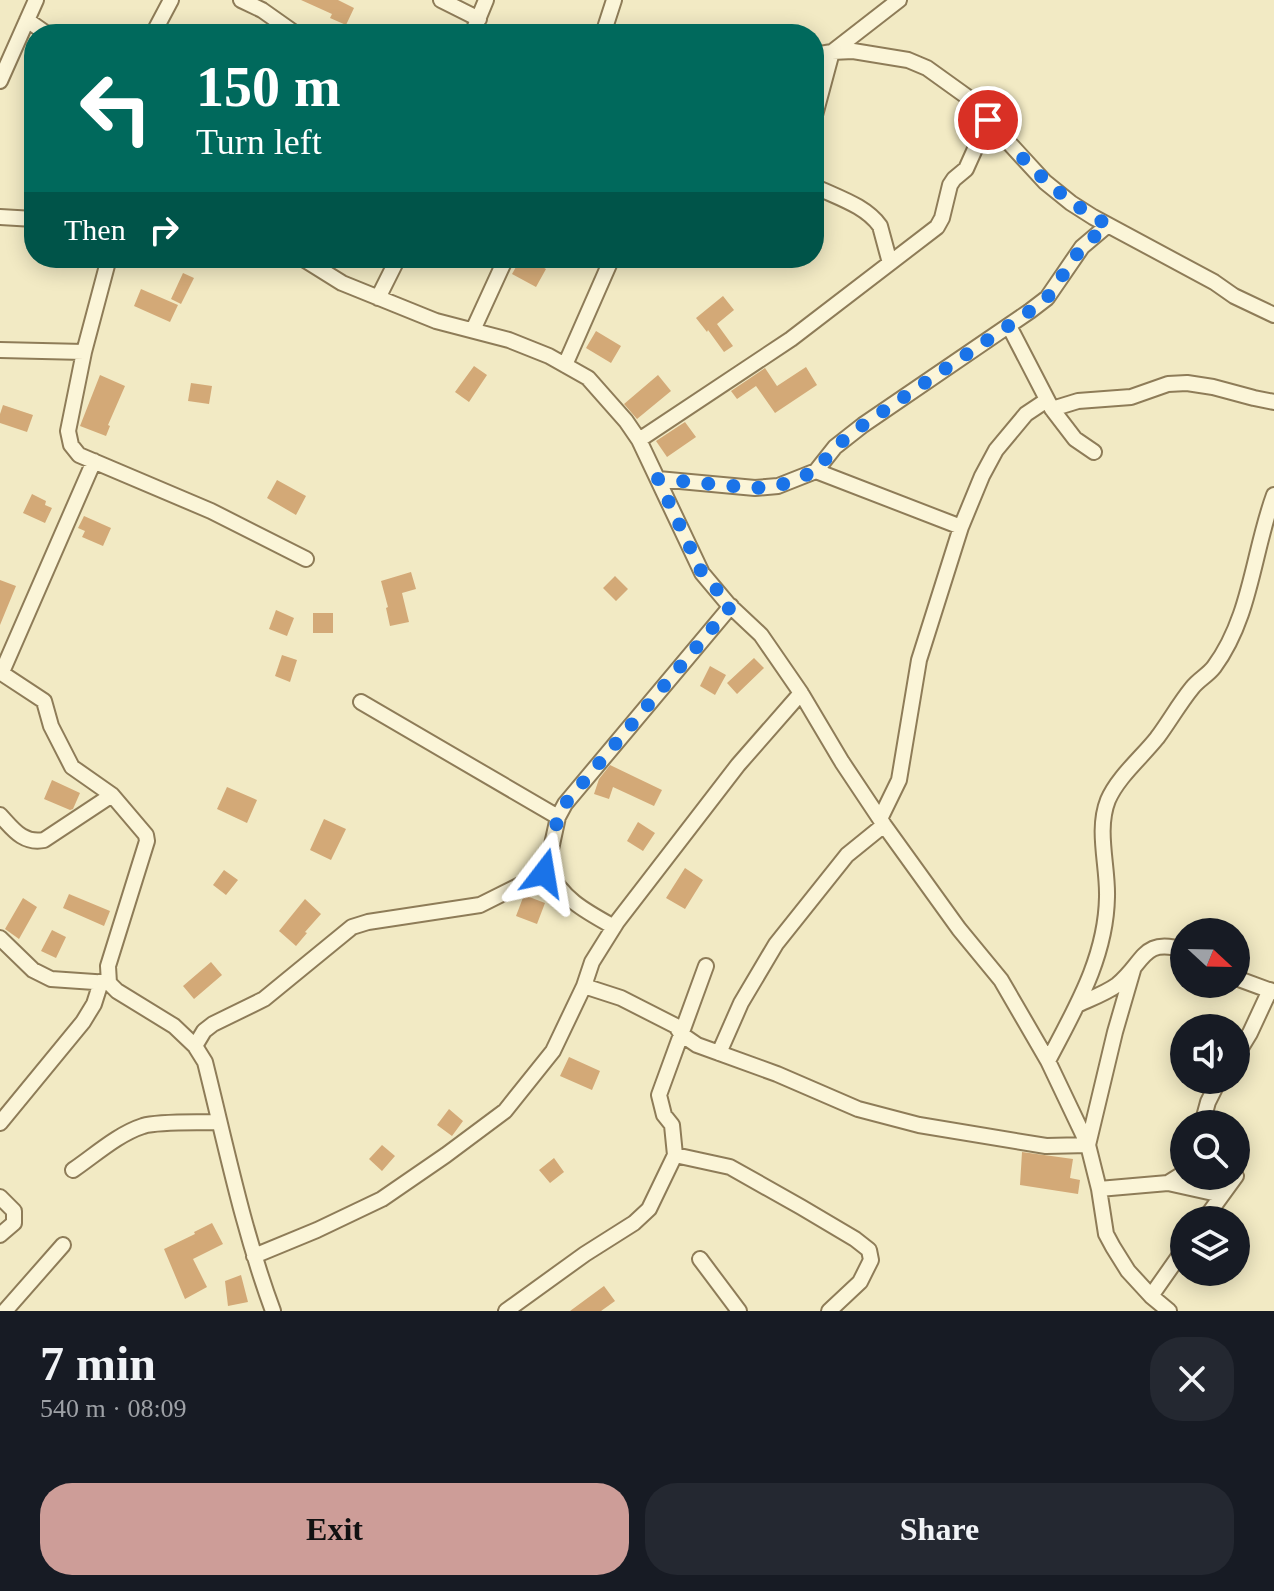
<!DOCTYPE html>
<html lang="en">
<head>
<meta charset="utf-8">
<style>
  :root { --surface:#171b24; --page:#242831; --text:#f1f3f6; --muted:#9ea1a6; --accent:#cd9d98 }
  body { margin:0; font-family:"Times New Roman",serif; background:var(--page); color:var(--text); height:100vh; display:flex; flex-direction:column; font-size:30px; white-space:nowrap }
  * { box-sizing:border-box; margin:0 }
  p { font-size:26px; color:var(--muted) }
  .icon { flex:none; width:44px; height:44px; fill:none; stroke:currentColor; stroke-width:2; stroke-linecap:round; stroke-linejoin:round }
  .map { position:relative; height:1311px; overflow:hidden }
  .details { display:flex; flex-direction:column; background:var(--surface); flex:1 }
  .details>* { flex:none }
  .guide { position:absolute; left:24px; top:24px; width:800px; height:244px; border-radius:32px; box-shadow:0 4px 20px #0003; background:#00695c; color:#fff; overflow:hidden }
  .needle { width:52px; rotate:112deg }
  .fabs { position:absolute; left:1170px; top:918px; display:grid; gap:16px }
  .fabs a { display:grid; place-items:center; width:80px; height:80px; border-radius:50%; background:var(--surface); box-shadow:0 4px 20px #0003; font-size:40px }
  .pin { position:absolute; display:grid; place-items:center; width:68px; height:68px; color:#fff; margin:-34px; border:4px solid #fff; border-radius:50%; box-shadow:0 2px 8px #0007 }
  .me { position:absolute; width:88px; margin:-44px; rotate:14deg; stroke-linejoin:round; filter:drop-shadow(0 0 6px #0008) }
  .turn { display:flex; align-items:center; gap:28px; height:168px; padding:0 40px; font-size:36px }
  .turn .icon { width:104px; height:104px; stroke-width:2.5 }
  .turn b { display:block; font-size:56px; line-height:68px }
  .then { display:flex; align-items:center; height:76px; padding:0 40px; background:#0003; gap:16px; font-size:30px }
  .round { display:grid; place-items:center; flex:none; width:84px; height:84px; border-radius:32px; background:var(--page) }
  .overview { display:flex; align-items:center; justify-content:space-between; height:136px; padding:0 40px }
  h1 { font-size:48px; font-weight:800; line-height:60px }
  .primary-button { display:flex; gap:16px; margin-top:auto; padding:16px 40px }
  .primary-button a { flex:1; height:92px; border-radius:32px; background:var(--accent); color:#111; font-size:32px; font-weight:800; line-height:92px; text-align:center }
  .primary-button a+a { background:var(--page); color:var(--text) }
  .map>svg:first-child { display:block }
  .building { fill:#d3a977 }
  .lines { fill:none; stroke-linecap:round; stroke-linejoin:round }
  .minor-casing { stroke:#8e7c58; stroke-width:18 }
  .minor { stroke:#fbf5d8; stroke-width:14 }
  .route { stroke:#1a73e8; stroke-width:14; stroke-dasharray:0 25.2 }
</style>
</head>
<body>
<div class="map">
<svg width="1274" height="1311" viewBox="0 0 1274 1311">
  <rect width="100%" height="100%" fill="#f2eac4"/>
  <!-- building -->
  <path class="building" d="M301,0h37l16,8 -8,17 -16,-7 2,-4z
    M521,258h5l20,11 -10,18 -24,-13z
    M183,273l11,5 -13,26 -10,-5z
    M141,289l37,16 -8,17 -36,-16z
    M723,296l11,14 -17,14 16,22 -9,6 -16,-22 -1,2 -11,-14z
    M596,331l25,15 -10,17 -25,-15z
    M474,366l13,9 -18,27 -14,-10z
    M806,367l11,18 -42,28 -19,-27 -19,13 -6,-8 34,-23 12,18z
    M100,375l25,11 -17,39 2,1 -4,10 -26,-10z
    M658,375l13,16 -34,28 -13,-15z
    M191,383l21,3 -3,18 -21,-3z
    M3,405l30,10 -6,17 -27,-9v-9z
    M685,422l11,15 -29,20 -11,-16z
    M277,480l29,16 -10,19 -29,-17z
    M32,494l14,7 -1,4 7,3 -7,15 -22,-10z
    M84,516l27,12 -8,18 -21,-9 3,-6 -7,-3z
    M411,572l5,17 -14,4 7,29 -19,4 -4,-18 2,-1 -7,-26z
    M615,576l13,13 -12,12 -13,-13z
    M0,580l16,6 -16,39z
    M276,610l18,8 -7,18 -18,-7z
    M313,613h20v20h-20z
    M282,655l15,5 -7,22 -15,-6z
    M754,658l10,10 -27,26 -10,-11z
    M710,666l16,9 -11,20 -15,-9z
    M610,765l52,25 -8,16 -41,-19 -4,12 -15,-5 5,-15z
    M52,780l28,13 -7,16 -3,1 -26,-11z
    M227,787l30,13 -10,23 -30,-14z
    M324,819l22,10 -15,31 -21,-10z
    M638,822l17,11 -12,18 -16,-10z
    M685,868l18,12 -18,29 -19,-11z
    M224,870l14,10 -12,15 -13,-10z
    M69,894l41,17 -6,15 -41,-18z
    M524,895l21,8 -8,21 -21,-8z
    M23,898l14,9 -18,32 -14,-10z
    M305,899l16,15 -16,18 2,1 -11,13 -17,-15z
    M52,930l14,7 -10,21 -15,-7z
    M211,962l11,13 -28,24 -11,-13z
    M569,1057l31,14 -8,19 -32,-14z
    M449,1109l14,12 -11,15 -15,-11z
    M382,1145l13,11 -13,15 -13,-12z
    M1022,1152l51,7 -3,19 10,2 -2,14 -58,-9z
    M554,1158l10,14 -14,11 -11,-13z
    M212,1223l11,21 -30,15 14,28 -22,12 -21,-50 31,-15 -1,-2z
    M241,1275l7,27 -20,4 -3,-25z
    M604,1286l11,15 -14,10h-31z"/>
  <g class="lines">
    <defs>
      <path id="minor" d="M241,0l21,10 34,24
        M441,0l38,19
        M27,20l20,14
        M153,34l18,-34
        M472,34l14,-34
        M603,34l11,-34
        M814,55l18,-3 21,-1 55,9 19,8 39,28 79,86 26,21 22,14 121,65 20,14 40,19
        M0,81l36,-81
        M814,119l18,-67 67,-52
        M814,186c22,11 51,19 66,40l10,37
        M0,217l34,2
        M109,258l-25,94 -16,79 3,14 8,10 132,56 95,48
        M302,258l40,25 94,38 73,19 40,16 39,22 38,43 13,19 63,133 26,31 33,31 40,58 41,69 42,63 75,104 42,51 47,81 40,84 11,44 7,45 7,13 15,24 23,25 18,15
        M378,298l20,-40
        M1009,326l43,83 23,30 19,13
        M473,330l33,-72
        M0,350l84,2
        M565,365l47,-107
        M1052,409l26,-8 53,-4 37,-13 19,-1 26,4 41,11 20,4
        M639,440l152,-101 146,-112 5,-9 8,-33 4,-6 12,-10 22,-49
        M816,471l145,56
        M658,479l97,9 23,-2 38,-15 19,-24 28,-22 167,-114 17,-13 35,-51 26,-22
        M0,672l44,29 7,25 21,41 40,28 34,40 1,6 -39,125 1,17 8,8 57,35 21,20 10,16c21,84 38,168 68,249
        M2,672l92,-211
        M361,702l197,115
        M0,815c13,14 23,29 44,25l68,-45
        M880,819l19,-39 20,-120 42,-133 21,-51 14,-26 30,-36 21,-14
        M547,868c15,31 38,43 67,59
        M0,938l33,32 18,9 58,4
        M1236,978l38,14
        M584,986l37,12 55,28 5,8 16,11 80,29 81,35 61,16 127,21 42,-1 27,-113 18,-62
        M1077,1005c13,-6 29,-12 40,-20 28,-23 25,-48 67,-35
        M195,1046l9,-15 9,-7 51,-25 88,-72 16,-5 112,-17 64,-32 4,-10 10,-46 7,-13 166,-198
        M719,1053l22,-50 35,-59 71,-89 37,-30
        M1236,1056l14,-23 20,-43
        M1048,1061c27,-52 58,-103 59,-164 1,-31 -11,-67 1,-97 10,-23 33,-42 49,-62 12,-16 22,-34 35,-50 6,-8 16,-13 22,-21 37,-50 39,-115 60,-172
        M0,1123l83,-101 11,-18 7,-22
        M1202,1124l6,-22 11,-22
        M675,1155l55,12 71,40 54,32 14,11 2,10 -11,22 -31,29
        M73,1170c22,-15 45,-36 70,-44 17,-5 56,-3 76,-4
        M1168,1183l54,12
        M1099,1189l69,-6 16,-10
        M0,1197l14,14v12l-14,12
        M1204,1220l32,-44
        M254,1256l63,-26 65,-31 64,-44 59,-44 48,-60 31,-65 8,-24 25,-40 121,-157 63,-72
        M700,1259l39,52
        M1151,1296l33,-47
        M5,1311l58,-66
        M506,1311l79,-57 49,-31 15,-14 26,-54 -3,-30 -8,-10 -5,-20 47,-129"/>
    </defs>
    <!-- minor casing -->
    <use href="#minor" class="minor-casing"/>
    <!-- minor -->
    <use href="#minor" class="minor"/>
  </g>
  <g class="lines">
    <!-- route -->
    <path class="route" d="M544,873l4,-10 10,-46 7,-13 166,-198 -29,-33 -44,-94 97,9 23,-2 38,-15 19,-24 28,-22 167,-114 17,-13 35,-51 26,-22c-51,-28 -82,-62 -120,-105"/>
  </g>
</svg>
<div class="fabs">
<a><svg class="needle" viewBox="-14 -14 28 28"><path d="M0-13l5 13h-10z" fill="#e53935"/><path d="M0 13l5-13h-10z" fill="#9ea1a6"/></svg></a>
<a><svg class="icon" aria-label="sound" viewBox="0 0 24 24"><path d="M4 9h4l5-4v14l-5-4H4zM17 9q2 3 0 6"/></svg></a>
<a><svg class="icon" aria-label="search" viewBox="0 0 24 24"><circle cx="10" cy="10" r="6"/><path d="M15 15l6 6"/></svg></a>
<a><svg class="icon" aria-label="layers" viewBox="0 0 24 24"><path d="M12 4l9 5-9 5-9-5zM3 14l9 5 9-5"/></svg></a>
</div>
<div class="pin" style="left:988px;top:120px;background:#d93025"><svg class="icon" aria-label="arrive" viewBox="0 0 24 24"><path d="M6 21V4h12l-3 4 3 4H6"/></svg></div>
<svg class="me" style="left:544px;top:873px" viewBox="-20 -20 40 40"><path d="M0-17L14 15 0 8-14 15z" fill="#1a73e8" stroke="#fff" stroke-width="4"/></svg>
<div class="guide">
<div class="turn"><svg class="icon" aria-label="left" viewBox="0 0 24 24"><path d="M17 20v-9H6M10 6l-5 5 5 5"/></svg><div><b>150 m</b>Turn left</div></div>
<div class="then">Then<svg class="icon" aria-label="right" viewBox="0 0 24 24"><path d="M7 20v-9h11M14 6l5 5-5 5"/></svg></div>
</div>
</div>
<section class="details">
<div class="overview"><div><h1>7 min</h1><p>540 m · 08:09</p></div><a class="round"><svg class="icon" aria-label="close" viewBox="0 0 24 24"><path d="M6 6l12 12M18 6L6 18"/></svg></a></div>
<div class="primary-button"><a>Exit</a><a>Share</a></div>
</section>
</body>
</html>
